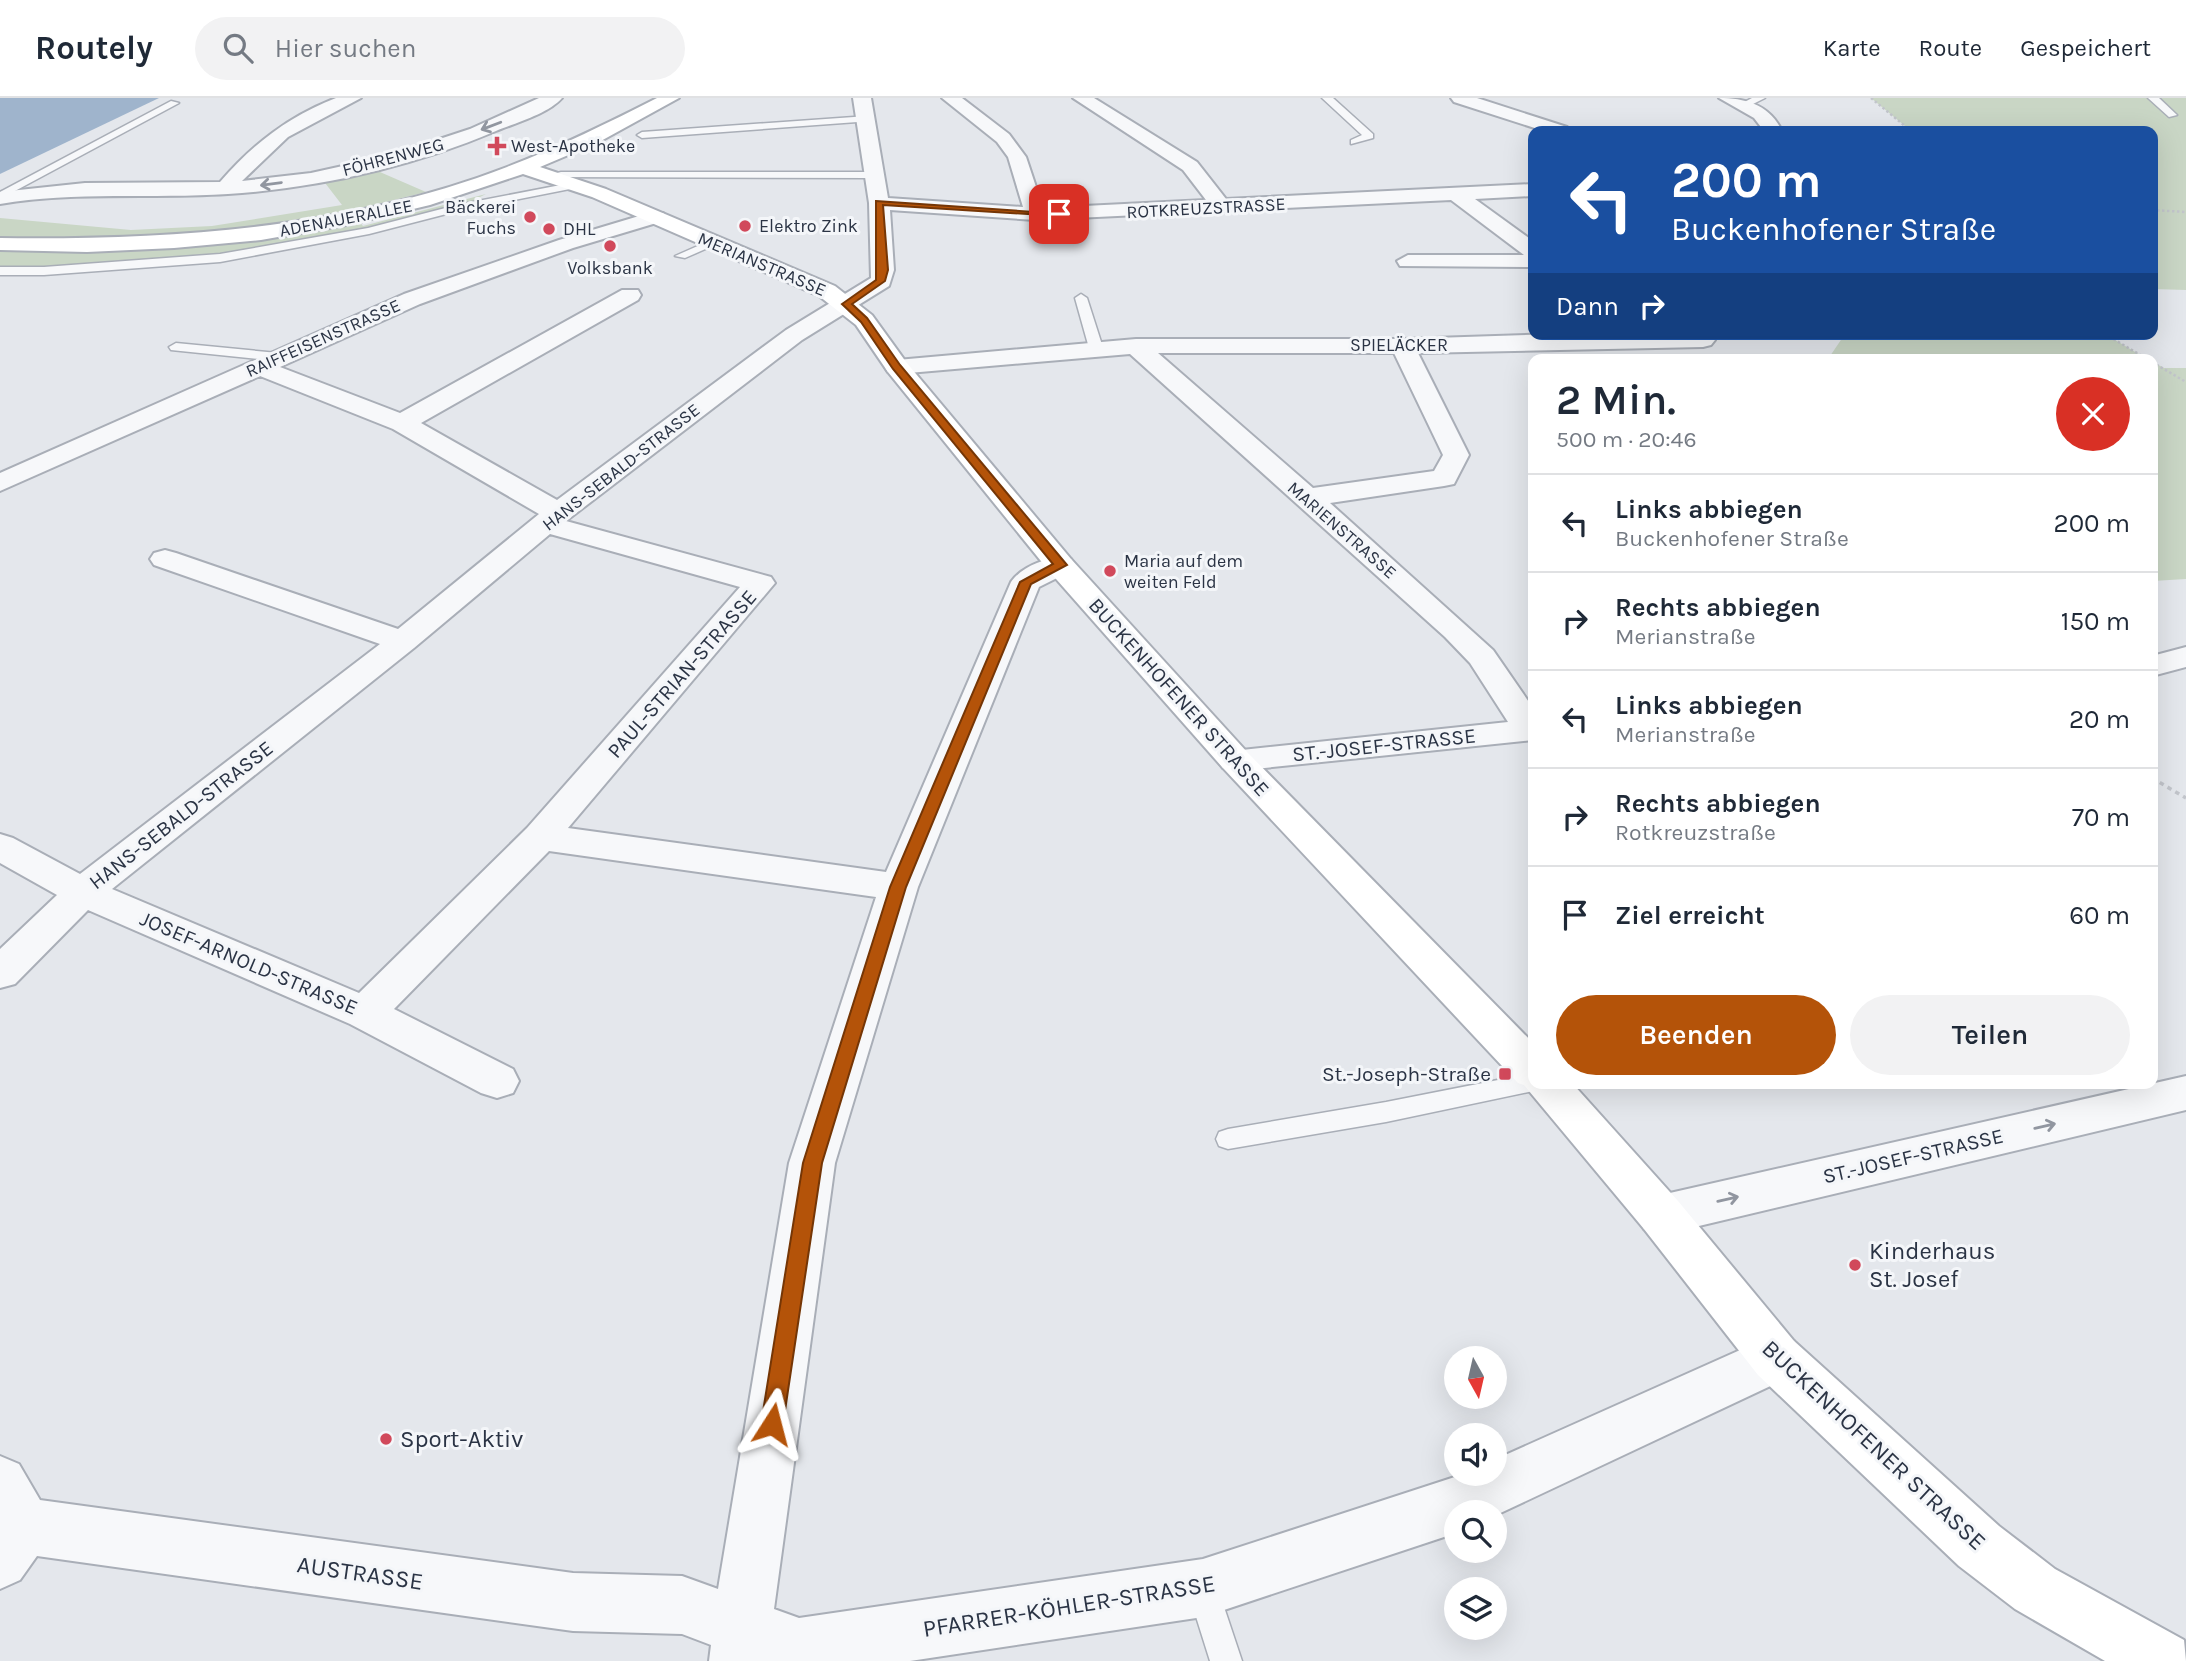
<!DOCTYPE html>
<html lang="de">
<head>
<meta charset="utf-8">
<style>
  :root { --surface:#fff; --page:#f2f2f3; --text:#1f2937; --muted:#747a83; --line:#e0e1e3; --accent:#b45309 }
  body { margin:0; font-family:Karla,sans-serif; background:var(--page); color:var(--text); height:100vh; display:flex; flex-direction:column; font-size:26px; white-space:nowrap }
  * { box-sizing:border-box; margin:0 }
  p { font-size:23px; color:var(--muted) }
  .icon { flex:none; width:38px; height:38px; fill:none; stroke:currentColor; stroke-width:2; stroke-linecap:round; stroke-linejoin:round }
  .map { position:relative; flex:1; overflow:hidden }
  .details { position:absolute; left:1528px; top:256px; width:630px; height:735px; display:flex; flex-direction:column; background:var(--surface); border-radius:14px; box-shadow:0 7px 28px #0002 }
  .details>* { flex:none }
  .banner { position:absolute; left:1528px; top:28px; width:630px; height:214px; border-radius:14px; box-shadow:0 7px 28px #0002; background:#1a4fa0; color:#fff; overflow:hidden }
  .needle { width:46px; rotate:172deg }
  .controls { position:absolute; left:1444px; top:1248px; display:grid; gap:14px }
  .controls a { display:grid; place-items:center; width:63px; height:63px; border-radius:50%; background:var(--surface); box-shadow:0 7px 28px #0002; font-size:35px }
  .pin { position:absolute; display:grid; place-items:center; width:60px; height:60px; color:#fff; margin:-30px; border-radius:14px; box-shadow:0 4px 10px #0006 }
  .me { position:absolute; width:77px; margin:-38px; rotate:9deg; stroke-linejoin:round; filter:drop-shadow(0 0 5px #0008) }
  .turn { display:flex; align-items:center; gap:24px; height:147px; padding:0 28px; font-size:32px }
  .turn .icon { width:91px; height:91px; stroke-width:2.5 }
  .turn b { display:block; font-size:49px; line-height:60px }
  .then { display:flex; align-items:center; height:66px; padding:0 28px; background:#0003; gap:14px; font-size:26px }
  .round { display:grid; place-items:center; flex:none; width:74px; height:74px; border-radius:37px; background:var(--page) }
  .head { display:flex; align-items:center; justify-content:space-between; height:119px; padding:0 28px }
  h1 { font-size:42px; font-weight:600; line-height:52px }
  .button { display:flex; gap:14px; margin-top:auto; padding:14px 28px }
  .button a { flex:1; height:80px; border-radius:42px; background:var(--accent); color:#fff; font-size:28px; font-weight:600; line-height:80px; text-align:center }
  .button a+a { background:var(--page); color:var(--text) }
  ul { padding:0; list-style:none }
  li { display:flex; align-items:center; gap:21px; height:98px; padding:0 28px; border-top:2px solid var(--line) }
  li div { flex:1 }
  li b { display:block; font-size:26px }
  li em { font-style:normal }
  header { display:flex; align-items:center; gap:42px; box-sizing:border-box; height:98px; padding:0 35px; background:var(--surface); border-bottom:2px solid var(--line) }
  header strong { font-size:33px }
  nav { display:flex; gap:38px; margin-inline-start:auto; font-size:24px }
  .search { width:490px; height:63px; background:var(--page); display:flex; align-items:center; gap:18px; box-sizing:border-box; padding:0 24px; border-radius:38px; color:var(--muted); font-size:26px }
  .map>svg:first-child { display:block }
  .green { fill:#c9d6c5 }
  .water { fill:#9fb4cc }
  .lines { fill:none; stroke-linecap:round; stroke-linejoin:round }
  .lane-casing { stroke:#a9aeb7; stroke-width:3 }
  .street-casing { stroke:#a9aeb7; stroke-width:4 }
  .secondary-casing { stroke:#a9aeb7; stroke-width:4 }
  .path-far1 { stroke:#c2c5cb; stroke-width:2.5; stroke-dasharray:2.5 2.5; stroke-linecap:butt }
  .path { stroke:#c2c5cb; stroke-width:3.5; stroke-dasharray:4.5 4.5; stroke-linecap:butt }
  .lane { fill:#f7f8fa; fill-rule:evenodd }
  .street { fill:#f7f8fa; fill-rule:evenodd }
  .secondary { fill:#fff; fill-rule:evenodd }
  .oneway { stroke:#9196a0 }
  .route { fill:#b45309; stroke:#753606; stroke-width:2 }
  .poi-dot { fill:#d1495b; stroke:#f4f6f9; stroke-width:2.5 }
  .labels { text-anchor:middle; stroke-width:6; stroke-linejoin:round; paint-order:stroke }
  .far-poi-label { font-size:18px; fill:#2b3445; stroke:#f4f6f9; text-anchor:start }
  .far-street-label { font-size:18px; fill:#2b3445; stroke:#f4f6f9 }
  .street-label { font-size:21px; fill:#2b3445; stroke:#f4f6f9 }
  .poi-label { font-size:21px; fill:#2b3445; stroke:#f4f6f9; text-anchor:end }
  .near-poi-label { font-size:24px; fill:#2b3445; stroke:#f4f6f9; text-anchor:start }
  .near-street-label { font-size:24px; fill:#2b3445; stroke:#f4f6f9 }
</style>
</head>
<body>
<header>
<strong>Routely</strong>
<div class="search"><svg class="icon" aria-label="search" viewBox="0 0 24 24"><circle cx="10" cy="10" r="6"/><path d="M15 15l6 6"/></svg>Hier suchen</div>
<nav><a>Karte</a><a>Route</a><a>Gespeichert</a></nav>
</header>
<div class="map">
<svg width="2186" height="1563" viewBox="0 0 2186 1563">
  <rect width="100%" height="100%" fill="#e4e7ec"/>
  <!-- green -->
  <path class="green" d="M1871,0h315v192l-33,-1 -1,-158h-241z
    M373,71l53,23 -76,19 13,15 123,-32 -6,3 3,3 -117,29 -146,29 -220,13v-53l131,12 81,-4 130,-21 -20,-26z
    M1845,236h260l42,25h-319z
    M2153,264l11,6h22v211l-33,2z"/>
  <!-- water -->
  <path class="water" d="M0,0h159l-159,76z"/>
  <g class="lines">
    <defs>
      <path id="lane" d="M1322,0h11l40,36v4l-22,6v-4l11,-5z
        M1752,0h13l-18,9 -8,-2z
        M2148,0h11l18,17 -8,2z
        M171,3l8,2 -179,96v-7z
        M868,18l3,5 -229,17 -5,-3 5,-3z
        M561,74h313l5,3 -5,3 -317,-1v-4z
        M576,84l4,1v4l-122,24 -89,23 -149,28 -176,13h-44v-8h44l176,-13 148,-26 89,-23z
        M709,143l10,2 -34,15 -10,-2z
        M1081,196l6,4 16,50 -2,3 -12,-3 -14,-50z
        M176,245l102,10 7,4 -7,4 -107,-11 -2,-3z
        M1533,975v10h11l-3,6 -8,2 -147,31 -158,27 -9,-3 -3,-7 3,-7 9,-3 158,-27z
        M1203,1474l11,5 28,84h-32l-23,-73 5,-11z"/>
      <path id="street" d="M336,0h25l-73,39 -46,44 69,-8 77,-17 82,-27 69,-31h23c-14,16 -47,25 -66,33 -85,36 -177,57 -268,63 -77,5 -152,-3 -228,10v-12l85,-9 135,-1c33,-38 69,-66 116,-84z
        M853,0h18l17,100 135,9 -15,-50 -11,-15 -55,-44h20l47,36 17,23 17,51 163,-8 -23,-30 -110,-72h21l103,64 29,37 307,-15v12l-58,3 58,42v26l-133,-1 -3,-5 11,-6h116l-73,-55 -416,20 -145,-10 4,60 -5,16 -87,54 -236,181 205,56 4,6 -207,245 318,44 125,-290c11,-16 41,-28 60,-23l4,6 -4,6 -32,16 -121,300 -83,276 -61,446 25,9 404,-59 261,-85h30v-14l282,-126 18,7 8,17 -8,17 -300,141v-4h-38v21l-253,84 -293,44h-201l2,-16 -29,-11 -109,-3 -536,-75 -17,24 -20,9v-133l19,8 21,36 533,73 109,3 36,13 71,-426 87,-266 -327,-46 -155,158 119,60 6,12 -6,12 -16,5 -16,-5 -131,-69 -262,-114 -73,74 -15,4v-39l57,-54 -57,-32v-29l13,4 67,36 300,-230 -226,-79 -4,-6 4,-6 11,-3 11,3 222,76 141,-115 -146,-85 -133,-53 -260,115v-18l404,-179 155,-54 90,-27h14l3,4 -3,4 -90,27 -153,56 -140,63 120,46 222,-123h16l3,5 -3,5 -217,123 136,77 229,-170 85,-52 -2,-75zM550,436l190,53 -213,241 -168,165 -247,-104 302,-241z
        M1451,0h26l90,29 3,4h-26l-90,-29z
        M1719,0c27,0 51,7 63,33h-18l-10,-13z
        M1554,236h155l6,6 -4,5 -8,2 -285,6 51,102 -15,29 -10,2 -114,17 163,147 40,58v32l-298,31 -12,-3 -6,-8 6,-8 285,-30 -38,-59 -25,-26 -315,-283 -233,20 -9,-2 -3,-5 3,-5 9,-2 239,-21h267zM1158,255h236l49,102 -9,16 -121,17z
        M2186,549v20l-34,9v-20z
        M2186,978v34l-525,125 -17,-6 -7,-14 7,-14 17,-6z"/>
      <path id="secondary" d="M657,0h22l-80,44 -59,25 66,22 229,97 37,29 34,47 165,197 176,193 286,291v40h39l106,118 116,140 205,185 56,43 129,71 2,21h-81l-90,-52 -56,-43 -201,-191 -114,-146 -120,-144 -6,-2 -295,-315 -174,-197 -161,-199 -32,-47 -37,-29 -227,-99 -69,-23 -93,31 -84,20 -85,15 -87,8 -87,4 -87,-2v-12c171,2 346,-9 507,-71 52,-20 101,-44 150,-69z"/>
    </defs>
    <!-- lane casing -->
    <use href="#lane" class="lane-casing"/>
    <!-- street casing -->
    <use href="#street" class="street-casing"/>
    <!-- secondary casing -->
    <use href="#secondary" class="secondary-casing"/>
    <!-- path-far1 -->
    <path class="path-far1" d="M1871,0l40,33
      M2152,112l34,2
      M2105,236l42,25
      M2152,264l34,20"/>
    <!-- path -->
    <path class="path" d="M2152,680l34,20"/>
    <!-- lane -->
    <use href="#lane" class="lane"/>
    <!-- street -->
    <use href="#street" class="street"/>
    <!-- secondary -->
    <use href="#secondary" class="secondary"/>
  </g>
  <!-- one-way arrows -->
  <defs><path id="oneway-shaft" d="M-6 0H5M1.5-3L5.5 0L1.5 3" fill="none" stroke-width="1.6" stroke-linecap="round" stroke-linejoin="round" transform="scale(1.75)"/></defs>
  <g class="oneway">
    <use href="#oneway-shaft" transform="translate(491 28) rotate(159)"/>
    <use href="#oneway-shaft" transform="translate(271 86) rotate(172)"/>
    <use href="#oneway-shaft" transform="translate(2045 1028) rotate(-13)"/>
    <use href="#oneway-shaft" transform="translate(1728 1101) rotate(-13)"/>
  </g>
  <!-- route -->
  <path class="route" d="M876,103l187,13 -4,2 -176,-11 5,65 -3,11 -33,23 15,14 33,47 167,200 -36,19 -125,303 -84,276 -39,261 -3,8 -8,3 -8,-3 -3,-8 42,-261 87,-276 130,-305 33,-18 -160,-195 -32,-47 -19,-18 34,-24z"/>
  <!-- markers -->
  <g class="poi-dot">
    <path d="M493.5 37.5h7v7h7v7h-7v7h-7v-7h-7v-7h7z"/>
    <circle cx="530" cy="119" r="7"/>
    <circle cx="745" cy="128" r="7"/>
    <circle cx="549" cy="131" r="7"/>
    <circle cx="610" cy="148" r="7"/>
    <circle cx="1110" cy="473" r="7"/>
    <rect x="1498" y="969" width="14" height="14" rx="3.5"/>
    <circle cx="1855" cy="1167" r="7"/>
    <circle cx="386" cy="1341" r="7"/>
  </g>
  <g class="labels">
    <!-- far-poi labels -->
    <g class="far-poi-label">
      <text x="511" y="54">West-Apotheke</text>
      <text x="516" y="115" text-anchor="end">Bäckerei<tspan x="516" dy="21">Fuchs</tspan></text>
      <text x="759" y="134">Elektro Zink</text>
      <text x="563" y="137">DHL</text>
      <text x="610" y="176" text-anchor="middle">Volksbank</text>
      <text x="1124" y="469">Maria auf dem<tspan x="1124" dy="21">weiten Feld</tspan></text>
    </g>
    <!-- far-street labels -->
    <g class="far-street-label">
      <text transform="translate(393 59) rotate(-15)" y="6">FÖHRENWEG</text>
      <text transform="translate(1206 110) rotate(-3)" y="6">ROTKREUZSTRASSE</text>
      <text transform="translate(346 120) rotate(-11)" y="6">ADENAUERALLEE</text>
      <text transform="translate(762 166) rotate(23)" y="6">MERIANSTRASSE</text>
      <text transform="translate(323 240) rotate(-24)" y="6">RAIFFEISENSTRASSE</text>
      <text x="1399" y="253">SPIELÄCKER</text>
      <text transform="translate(621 369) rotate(-38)" y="6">HANS-SEBALD-STRASSE</text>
      <text transform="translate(1342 432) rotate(41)" y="6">MARIENSTRASSE</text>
    </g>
    <!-- street labels -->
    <g class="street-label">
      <text transform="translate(682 576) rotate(-49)" y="7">PAUL-STRIAN-STRASSE</text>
      <text transform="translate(1179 599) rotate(48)" y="7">BUCKENHOFENER STRASSE</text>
      <text transform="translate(1384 647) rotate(-6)" y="7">ST.-JOSEF-STRASSE</text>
      <text transform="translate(181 717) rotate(-38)" y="7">HANS-SEBALD-STRASSE</text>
      <text transform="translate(249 865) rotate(23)" y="7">JOSEF-ARNOLD-STRASSE</text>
      <text transform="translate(1913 1058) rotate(-13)" y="7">ST.-JOSEF-STRASSE</text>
    </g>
    <!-- poi labels -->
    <g class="poi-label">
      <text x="1491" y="983">St.-Joseph-Straße</text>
    </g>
    <!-- near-poi labels -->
    <g class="near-poi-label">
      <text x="1869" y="1161">Kinderhaus<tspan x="1869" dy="28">St. Josef</tspan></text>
      <text x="400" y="1349">Sport-Aktiv</text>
    </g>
    <!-- near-street labels -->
    <g class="near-street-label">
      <text transform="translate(1874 1347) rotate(43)" y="8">BUCKENHOFENER STRASSE</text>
      <text transform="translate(360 1475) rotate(8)" y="8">AUSTRASSE</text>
      <text transform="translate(1069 1508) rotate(-9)" y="8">PFARRER-KÖHLER-STRASSE</text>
    </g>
  </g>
</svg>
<div class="controls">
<a><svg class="needle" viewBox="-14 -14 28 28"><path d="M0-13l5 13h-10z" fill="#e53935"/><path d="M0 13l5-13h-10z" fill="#747a83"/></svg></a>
<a><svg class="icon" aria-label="sound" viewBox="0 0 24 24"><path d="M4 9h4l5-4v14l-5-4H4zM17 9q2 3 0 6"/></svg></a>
<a><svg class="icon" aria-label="search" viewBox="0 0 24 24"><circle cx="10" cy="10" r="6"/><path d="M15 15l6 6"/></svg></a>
<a><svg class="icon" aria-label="layers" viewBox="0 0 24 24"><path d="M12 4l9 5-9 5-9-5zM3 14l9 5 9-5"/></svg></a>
</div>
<div class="pin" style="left:1059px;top:116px;background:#d93025"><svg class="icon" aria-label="arrive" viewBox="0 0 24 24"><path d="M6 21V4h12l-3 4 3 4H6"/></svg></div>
<svg class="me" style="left:772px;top:1326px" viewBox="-20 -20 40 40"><path d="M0-17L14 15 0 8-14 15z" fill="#b45309" stroke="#fff" stroke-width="4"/></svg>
<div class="banner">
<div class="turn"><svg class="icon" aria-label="left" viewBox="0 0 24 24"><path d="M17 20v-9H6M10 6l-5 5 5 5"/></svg><div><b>200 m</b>Buckenhofener Straße</div></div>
<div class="then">Dann<svg class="icon" aria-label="right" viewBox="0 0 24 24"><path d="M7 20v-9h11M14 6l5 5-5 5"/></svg></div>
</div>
<section class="details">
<div class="head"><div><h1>2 Min.</h1><p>500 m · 20:46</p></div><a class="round" style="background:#d93025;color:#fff"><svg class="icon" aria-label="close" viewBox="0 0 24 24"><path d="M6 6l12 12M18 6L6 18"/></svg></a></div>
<ul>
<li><svg class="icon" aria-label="left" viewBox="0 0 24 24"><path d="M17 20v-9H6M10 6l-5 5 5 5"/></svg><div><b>Links abbiegen</b><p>Buckenhofener Straße</p></div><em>200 m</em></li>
<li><svg class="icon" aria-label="right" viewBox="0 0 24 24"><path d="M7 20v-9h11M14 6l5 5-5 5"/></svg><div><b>Rechts abbiegen</b><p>Merianstraße</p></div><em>150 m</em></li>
<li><svg class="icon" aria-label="left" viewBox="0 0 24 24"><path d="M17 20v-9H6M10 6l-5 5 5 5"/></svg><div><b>Links abbiegen</b><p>Merianstraße</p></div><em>20 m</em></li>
<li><svg class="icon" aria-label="right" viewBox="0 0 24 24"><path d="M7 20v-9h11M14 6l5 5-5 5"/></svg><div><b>Rechts abbiegen</b><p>Rotkreuzstraße</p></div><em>70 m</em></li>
<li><svg class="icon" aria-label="arrive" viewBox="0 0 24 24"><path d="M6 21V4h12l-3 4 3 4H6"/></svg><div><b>Ziel erreicht</b></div><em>60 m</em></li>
</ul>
<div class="button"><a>Beenden</a><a>Teilen</a></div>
</section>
</div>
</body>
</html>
